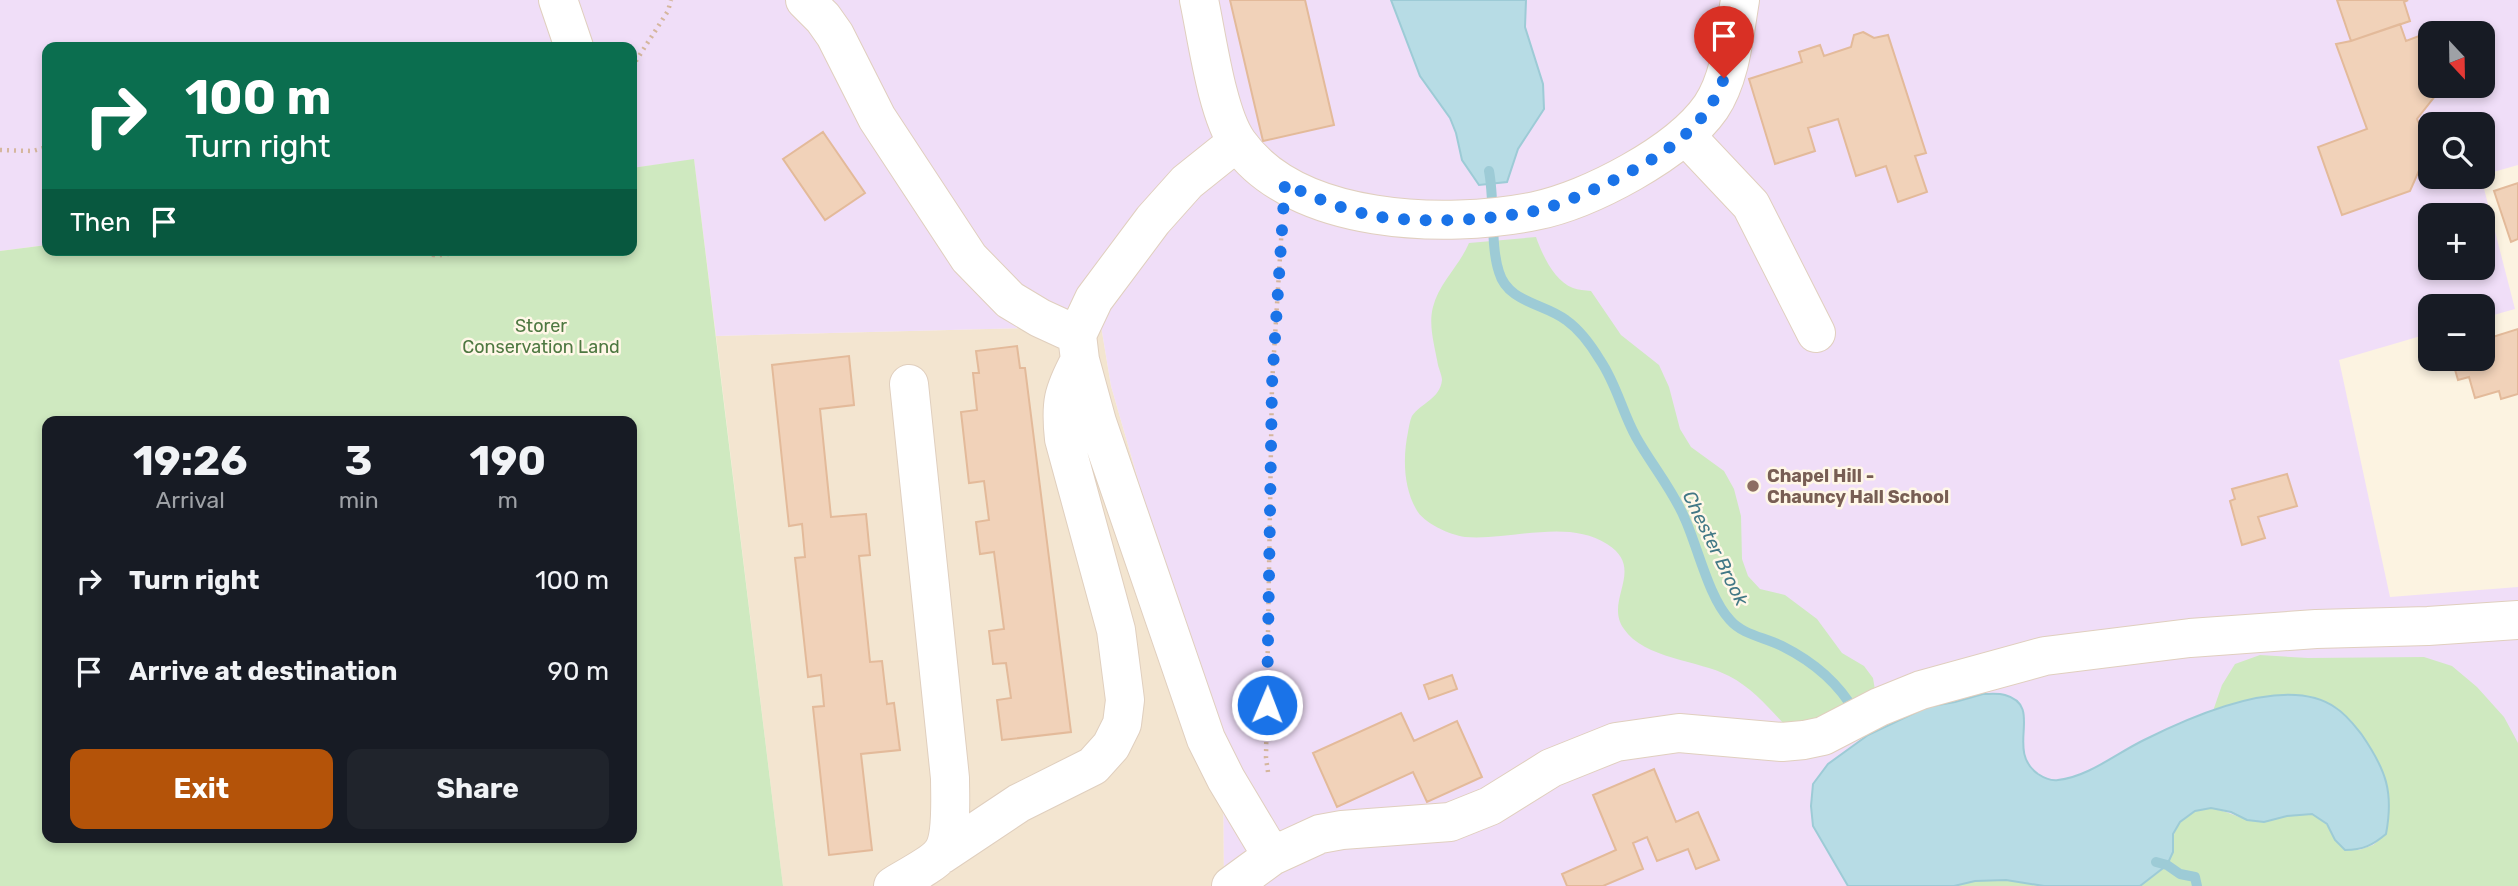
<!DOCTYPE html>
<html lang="en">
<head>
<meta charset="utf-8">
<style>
  :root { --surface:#171b24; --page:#20242c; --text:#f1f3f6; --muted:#9ea1a6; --accent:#b45309 }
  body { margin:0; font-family:Rubik,sans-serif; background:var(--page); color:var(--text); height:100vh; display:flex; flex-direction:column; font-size:26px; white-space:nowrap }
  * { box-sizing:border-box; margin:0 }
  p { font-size:23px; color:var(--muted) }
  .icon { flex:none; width:38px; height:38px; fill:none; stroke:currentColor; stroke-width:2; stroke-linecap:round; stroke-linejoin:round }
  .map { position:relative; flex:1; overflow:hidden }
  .panel { position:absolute; left:42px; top:416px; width:595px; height:427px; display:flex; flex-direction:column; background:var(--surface); border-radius:14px; box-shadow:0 4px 10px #0003 }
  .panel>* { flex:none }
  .top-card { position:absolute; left:42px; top:42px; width:595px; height:214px; border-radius:14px; box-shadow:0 4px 10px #0003; background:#0b6e4f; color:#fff; overflow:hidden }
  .needle { width:46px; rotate:158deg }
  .fabs { position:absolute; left:2418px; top:21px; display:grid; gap:14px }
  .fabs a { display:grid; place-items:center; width:77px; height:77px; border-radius:14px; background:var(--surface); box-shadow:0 4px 10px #0003; font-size:35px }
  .pin { position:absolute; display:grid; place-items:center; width:60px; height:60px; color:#fff; margin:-72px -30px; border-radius:50% 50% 50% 0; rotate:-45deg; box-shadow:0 0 7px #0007 }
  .pin .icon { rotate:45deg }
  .me { position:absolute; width:77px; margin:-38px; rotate:1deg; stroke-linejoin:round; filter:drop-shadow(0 0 5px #0008) }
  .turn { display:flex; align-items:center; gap:24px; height:147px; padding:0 28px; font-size:32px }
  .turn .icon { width:91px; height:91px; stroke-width:2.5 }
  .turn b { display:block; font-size:49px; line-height:60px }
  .then { display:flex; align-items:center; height:66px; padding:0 28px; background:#0003; gap:14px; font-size:26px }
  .eta { display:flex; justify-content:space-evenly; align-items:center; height:119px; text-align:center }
  .eta b { font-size:42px; font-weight:700; line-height:49px }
  .primary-button { display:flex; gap:14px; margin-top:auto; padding:14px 28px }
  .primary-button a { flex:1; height:80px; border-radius:14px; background:var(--accent); color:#fff; font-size:28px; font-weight:700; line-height:80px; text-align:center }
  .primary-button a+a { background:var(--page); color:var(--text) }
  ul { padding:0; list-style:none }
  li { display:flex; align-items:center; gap:21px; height:91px; padding:0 28px }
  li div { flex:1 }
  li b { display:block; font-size:26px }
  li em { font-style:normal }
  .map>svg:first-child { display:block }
  .residential { fill:#f3e5d0 }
  .education { fill:#f0def8; fill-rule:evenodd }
  .green { fill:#cfe9c0; fill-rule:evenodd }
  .water { fill:#b7dce5; stroke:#9dcbd6; stroke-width:2 }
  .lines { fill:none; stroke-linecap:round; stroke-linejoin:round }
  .stream { stroke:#9dcbd6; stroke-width:10 }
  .building { fill:#f1d2b9; stroke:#e3ba9a; stroke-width:2 }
  .minor-casing { stroke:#e0cfbe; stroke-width:40 }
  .path { stroke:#d5b69d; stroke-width:4.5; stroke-dasharray:2 5; stroke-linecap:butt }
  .minor { stroke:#fff; stroke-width:38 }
  .route { stroke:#1a73e8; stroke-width:12; stroke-dasharray:0 21.6 }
  .education-dot { fill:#8d6e63; stroke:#fff7e7; stroke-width:2.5 }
  .labels { text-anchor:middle; stroke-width:5; stroke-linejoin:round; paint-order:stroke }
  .park-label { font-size:18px; fill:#4e7841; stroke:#fff7e7 }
  .education-label { font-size:18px; font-weight:bold; fill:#785e54; stroke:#fff7e7; text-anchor:start }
  .water-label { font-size:19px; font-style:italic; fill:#427886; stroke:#fff7e7 }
</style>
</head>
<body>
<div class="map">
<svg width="2518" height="886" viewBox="0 0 2518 886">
  <rect width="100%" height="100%" fill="#fcf3e1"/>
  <!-- residential -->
  <path class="residential" d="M1101,326l10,60 79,274 33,90 1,136h-441l-67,-550z"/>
  <!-- education -->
  <path class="education" d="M0,0h2518v165l-35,10v-51h-52v53h50l34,132 -32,9v-12h-52v27l-92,27 51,237 128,-10v299h-1294l-1,-136 -33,-90 -79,-274 -10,-60 -385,10 -22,-176 -62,8v-121h-585v198l-47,6zM2431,33h52v53h-52zM2431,215h52v53h-52z"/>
  <!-- green -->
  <path class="green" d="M694,159l89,727h-783v-635l47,-6v5h585v-82zM47,422h585v416h-585z
    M1536,237c6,17 18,44 37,51 5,2 12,2 18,3l30,44 38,30 10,22 11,42 11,18 33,24 10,18 7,27 1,43 6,17 12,13 25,6 32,24 25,34 22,13 9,12 2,12 -41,25 -50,9c-17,-18 -32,-36 -55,-48 -30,-16 -85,-17 -105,-47 -21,-29 23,-60 -17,-85 -40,-26 -98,-3 -142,-7 -15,-2 -42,-14 -49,-28 -13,-23 -13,-53 -8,-77 1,-5 2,-12 4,-16 9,-13 28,-17 30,-36 0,-4 -3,-11 -4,-15 -3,-18 -10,-40 -5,-58 6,-24 27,-42 36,-64z
    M2260,655l48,3 116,-1 28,9 25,21 27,30 14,26v143h-378c12,-9 30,-18 33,-35 2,-11 -2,-20 8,-30 28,-29 52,1 81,1 16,-1 33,-11 49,-8 13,2 19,16 24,26l24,10 14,-5 13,-11 -33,-111 -18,-16 -17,-7 -49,-4 -56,15 9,-26 13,-21z
    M2007,880l37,6h-90l21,-5z"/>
  <!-- water -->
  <path class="water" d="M1391,0h135l-1,27 18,57 1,25 -26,40 -11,33 -28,3 -17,-25 -6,-27 -6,-15 -30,-42z
    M1983,694c7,0 15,-1 22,1 40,11 -1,55 33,79 6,4 13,7 20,6 30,-3 59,-27 86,-40 48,-24 143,-67 192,-32 11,7 18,17 26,27 24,35 32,57 24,99 -13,11 -23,16 -41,16l-10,-10 -8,-16 -15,-10 -25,2 -23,6 -17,-2 -16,-8 -20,-4 -16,3 -15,11 -7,12v18l-6,13 -27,21h-96l-38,-6 -31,1 -21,5h-106l-35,-60 -2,-20 2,-22 15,-20 40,-29 59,-28 28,-5z"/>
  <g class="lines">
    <!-- stream -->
    <path class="stream" d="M1489,171c6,31 1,74 10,101 9,31 45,31 67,48 14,10 25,25 34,40 17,25 22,52 36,77 15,27 37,53 49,82 13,29 24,79 45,101 13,15 34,17 52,26 30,15 56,36 73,66
      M2156,862l11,3 13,9 15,3 2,9"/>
  </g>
  <!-- building -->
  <path class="building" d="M1230,0h75l29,125 -71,16z
    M2337,0h71l-4,2 6,19 -59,20z
    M2400,24l6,17 29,-11 1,3h-5v53h12l-26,33 12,29 -19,43 -68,24 -24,-68 49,-18 -31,-85 15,-3z
    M1863,32l11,6 14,-3 38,118 -11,3 12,36 -29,10 -12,-36 -30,10 -18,-57 -30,9 7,23 -40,13 -26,-85 53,-17 -3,-10 21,-7 4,11 27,-9 3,-12z
    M823,132l42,61 -40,27 -42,-61z
    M2518,183v56l-7,3 -17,-51z
    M2518,329v65l-17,5 -2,-8 -24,7 -6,-21 -11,3 -6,-21h31v-19z
    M1017,346l3,22h5l46,364 -69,8 -5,-40 14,-2 -5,-35 -13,1 -4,-33 15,-2 -10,-77 -14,2 -4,-32 13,-2 -5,-39 -15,2 -8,-71 16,-2 -4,-37h6l-3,-22z
    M849,356l5,49 -34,4 11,108 35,-3 4,41 -11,1 11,106 12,-1 5,43 7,-1 6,47 -39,4 11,96 -43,5 -16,-148 11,-1 -3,-31 -13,2 -13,-119 10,-1 -3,-33 -13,2 -17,-161z
    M2287,474l10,32 -39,11 7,21 -23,7 -12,-44 5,-2 -3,-10z
    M1452,675l5,14 -28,10 -5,-14z
    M1401,713l13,28 43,-20 25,56 -55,25 -14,-30 -76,35 -24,-54z
    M1654,769l22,53 22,-10 21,48 -23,9 -8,-20 -31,12 -10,-24 -14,6 10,26 -40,17h-36l-5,-12 54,-24 -23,-55z"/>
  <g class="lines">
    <defs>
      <path id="minor" d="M558,0l16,47
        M805,0l18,18 12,17 42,83 92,140 41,42 30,18 37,17
        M1199,0c8,37 18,114 39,143 58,82 208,86 297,68 54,-11 144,-58 176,-104 20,-30 23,-72 29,-107
        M1685,135l66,70 65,128
        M1237,142l-50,40 -34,38 -59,79 -17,36 3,25 17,62 109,317 20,40 46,77
        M941,855l78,-52 74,-37 18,-20 11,-22 3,-24 -9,-70 -52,-191c-4,-36 -1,-47 16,-79
        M893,886c11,-7 40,-22 47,-31 13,-14 10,-58 10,-77l-41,-394
        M1231,886l41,-30 48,-22 22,-4 108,-8 40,-16 61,-38 65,-26 63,-9 103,9 22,-2 19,-4 56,-29 42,-17 124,-34 145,-18 126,-9 112,-3 90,-6"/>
    </defs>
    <!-- minor casing -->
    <use href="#minor" class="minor-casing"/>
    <!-- path -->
    <path class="path" d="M632,67l36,-56 3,-11
      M0,150l33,1 14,-4
      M428,250l5,5h13l10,-5
      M1268,772l-2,-14 6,-374 10,-159"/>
    <!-- minor -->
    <use href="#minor" class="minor"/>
  </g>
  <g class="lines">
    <!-- route -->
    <path class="route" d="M1267,705l5,-321 13,-201c28,15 59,27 90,33 46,8 114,4 160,-5 22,-5 44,-15 64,-24 52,-24 105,-53 125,-109"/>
  </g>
  <!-- markers -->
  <circle class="education-dot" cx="1753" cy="486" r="7"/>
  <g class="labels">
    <!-- park labels -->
    <g class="park-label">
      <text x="541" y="332">Storer<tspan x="541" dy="21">Conservation Land</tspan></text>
    </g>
    <!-- education labels -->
    <g class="education-label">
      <text x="1767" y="482">Chapel Hill -<tspan x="1767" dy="21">Chauncy Hall School</tspan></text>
    </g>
    <!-- water labels -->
    <g class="water-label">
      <text transform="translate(1716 548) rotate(64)" y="7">Chester Brook</text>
    </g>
  </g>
</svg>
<div class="fabs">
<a><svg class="needle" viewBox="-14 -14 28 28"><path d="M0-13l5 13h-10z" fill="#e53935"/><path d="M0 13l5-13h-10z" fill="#9ea1a6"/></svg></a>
<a><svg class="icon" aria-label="search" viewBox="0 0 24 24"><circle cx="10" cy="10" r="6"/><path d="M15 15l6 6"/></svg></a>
<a>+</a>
<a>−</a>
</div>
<div class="pin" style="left:1724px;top:78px;background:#d93025"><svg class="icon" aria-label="arrive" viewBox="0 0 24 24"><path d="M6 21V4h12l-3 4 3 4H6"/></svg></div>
<svg class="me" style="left:1267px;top:705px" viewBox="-20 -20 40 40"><circle r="17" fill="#1a73e8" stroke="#fff" stroke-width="3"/><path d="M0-11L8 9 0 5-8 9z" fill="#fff"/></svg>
<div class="top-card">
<div class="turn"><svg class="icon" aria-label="right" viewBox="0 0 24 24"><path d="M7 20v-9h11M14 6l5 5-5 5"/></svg><div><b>100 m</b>Turn right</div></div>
<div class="then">Then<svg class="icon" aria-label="arrive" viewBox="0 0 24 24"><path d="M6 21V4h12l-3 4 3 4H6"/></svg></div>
</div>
<section class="panel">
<div class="eta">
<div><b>19:26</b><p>Arrival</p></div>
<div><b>3</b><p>min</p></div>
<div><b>190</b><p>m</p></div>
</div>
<ul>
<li><svg class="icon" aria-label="right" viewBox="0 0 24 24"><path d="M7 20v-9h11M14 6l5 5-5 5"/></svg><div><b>Turn right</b></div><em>100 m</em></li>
<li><svg class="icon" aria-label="arrive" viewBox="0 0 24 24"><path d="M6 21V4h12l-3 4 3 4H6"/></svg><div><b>Arrive at destination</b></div><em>90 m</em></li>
</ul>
<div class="primary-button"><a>Exit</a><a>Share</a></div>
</section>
</div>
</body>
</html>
